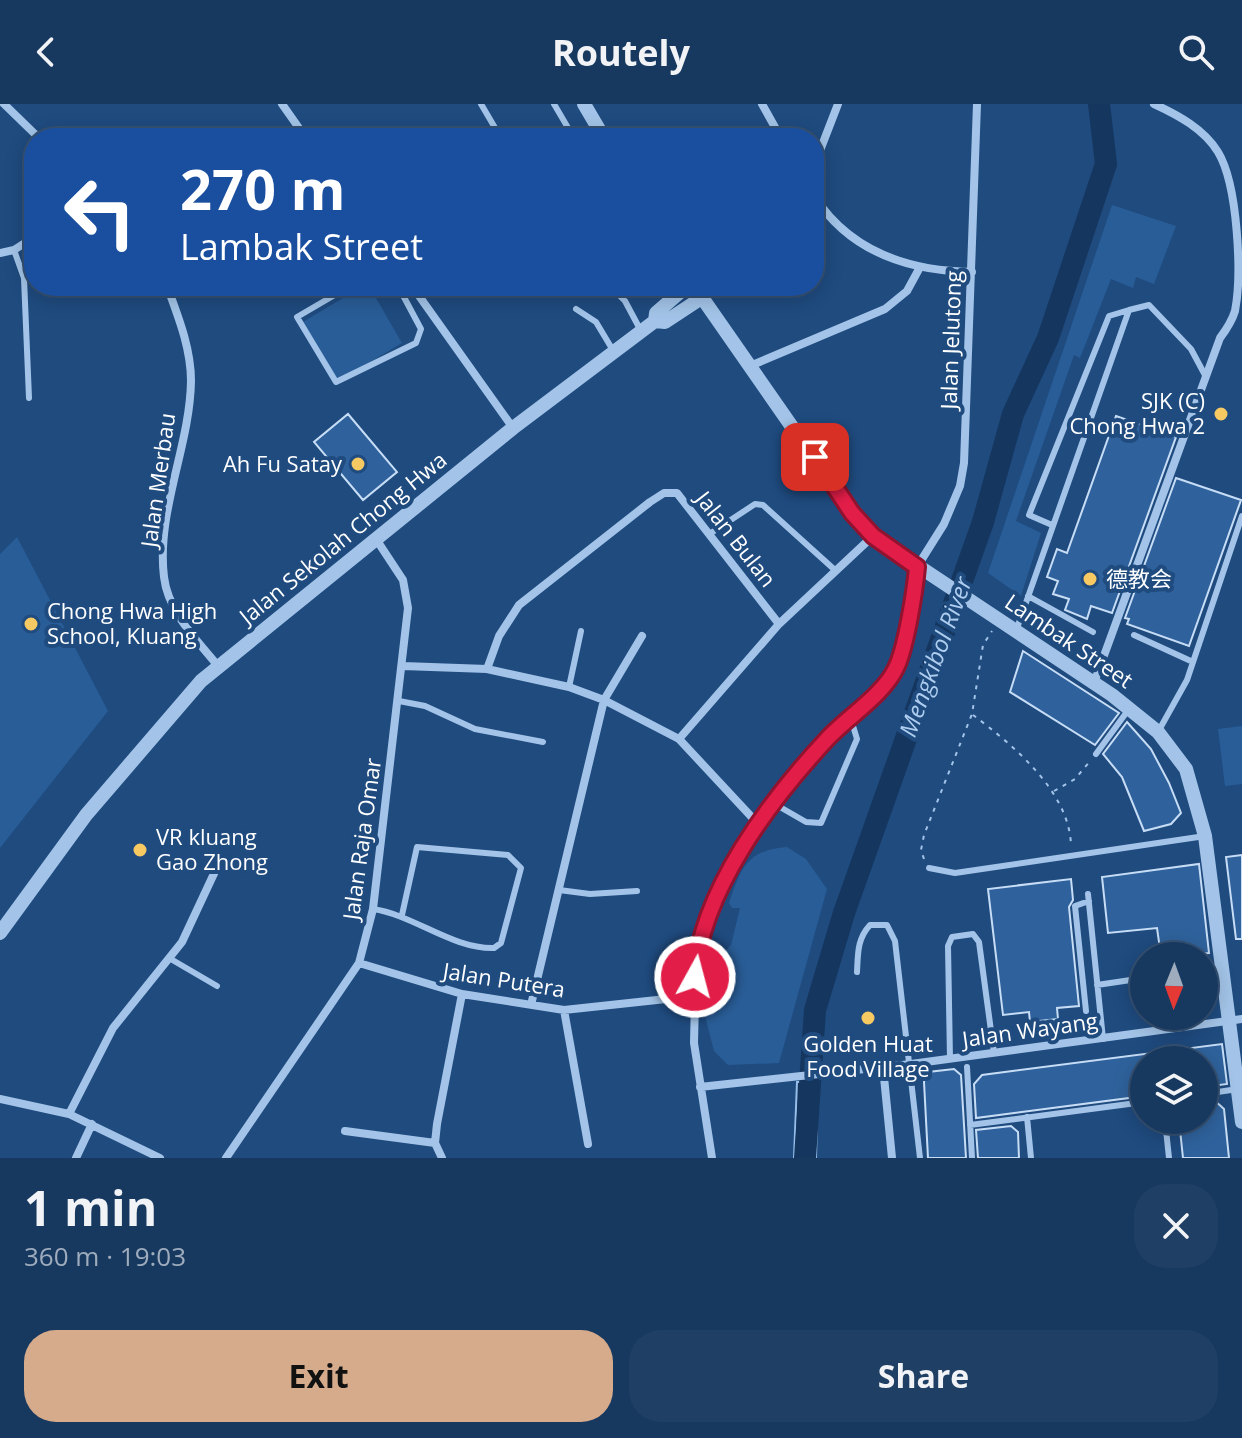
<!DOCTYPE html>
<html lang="en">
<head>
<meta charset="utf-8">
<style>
  :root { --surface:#17385f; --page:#203f65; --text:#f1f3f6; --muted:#9eacbd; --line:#365274; --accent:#d6ab8b }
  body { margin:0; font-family:"Open Sans","Noto Sans SC",sans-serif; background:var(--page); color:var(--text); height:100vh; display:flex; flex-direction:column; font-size:30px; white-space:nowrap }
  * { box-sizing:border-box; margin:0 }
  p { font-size:26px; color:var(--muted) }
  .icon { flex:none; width:44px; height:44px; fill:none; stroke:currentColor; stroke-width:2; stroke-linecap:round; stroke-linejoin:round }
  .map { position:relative; height:1054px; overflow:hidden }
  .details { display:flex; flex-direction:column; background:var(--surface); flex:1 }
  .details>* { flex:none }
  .guide { position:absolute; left:24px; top:24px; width:800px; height:168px; border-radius:32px; box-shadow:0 4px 20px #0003,0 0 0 2px var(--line); background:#1a4fa0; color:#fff; overflow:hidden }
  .needle { width:52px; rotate:181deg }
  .tools { position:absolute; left:1130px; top:838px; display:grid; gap:16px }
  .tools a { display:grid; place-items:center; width:88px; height:88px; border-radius:50%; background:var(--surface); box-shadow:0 4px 20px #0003,0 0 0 2px var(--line); font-size:40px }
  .pin { position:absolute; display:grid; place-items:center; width:68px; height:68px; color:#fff; margin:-34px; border-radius:16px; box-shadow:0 4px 12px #0006 }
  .me { position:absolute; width:88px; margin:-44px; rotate:7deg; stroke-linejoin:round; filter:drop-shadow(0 0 6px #0008) }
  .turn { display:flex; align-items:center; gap:28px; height:168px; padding:0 24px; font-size:36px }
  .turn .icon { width:104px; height:104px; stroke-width:2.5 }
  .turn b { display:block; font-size:56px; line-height:68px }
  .round { display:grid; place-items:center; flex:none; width:84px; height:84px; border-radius:32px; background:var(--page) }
  .headline { display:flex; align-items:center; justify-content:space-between; height:136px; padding:0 24px }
  h1 { font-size:48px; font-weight:700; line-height:60px }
  .primary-button { display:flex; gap:16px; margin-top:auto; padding:16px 24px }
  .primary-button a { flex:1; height:92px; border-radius:32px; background:var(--accent); color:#111; font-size:32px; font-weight:700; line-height:92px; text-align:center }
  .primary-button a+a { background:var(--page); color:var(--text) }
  header { display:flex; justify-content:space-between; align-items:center; height:104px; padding:0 24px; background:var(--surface); font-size:36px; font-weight:700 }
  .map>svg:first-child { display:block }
  .green { fill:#295d97 }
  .water { fill:#15365e; stroke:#97bfe9; stroke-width:2 }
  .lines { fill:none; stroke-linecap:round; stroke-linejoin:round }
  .river { stroke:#15365e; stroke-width:22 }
  .building { fill:#2f629c; stroke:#c7ddf6; stroke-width:2 }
  .path { stroke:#a3c4e8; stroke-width:2; stroke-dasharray:4 6; stroke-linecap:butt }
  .service { stroke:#a3c4e8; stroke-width:6 }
  .minor { stroke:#a3c4e8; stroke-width:8 }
  .tertiary { stroke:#a3c4e8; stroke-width:14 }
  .route-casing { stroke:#92132f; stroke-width:20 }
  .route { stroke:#e11d48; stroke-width:14 }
  .poi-dot { fill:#f6c963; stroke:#1f4b7f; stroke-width:3 }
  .labels { text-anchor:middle; stroke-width:8; stroke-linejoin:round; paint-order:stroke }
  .street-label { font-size:22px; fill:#fff; stroke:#1f4b7f }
  .poi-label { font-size:22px; fill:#fff; stroke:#1f4b7f; text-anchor:start }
  .water-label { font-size:24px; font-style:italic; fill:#afceef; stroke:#1f4b7f }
</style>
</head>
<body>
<header><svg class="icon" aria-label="back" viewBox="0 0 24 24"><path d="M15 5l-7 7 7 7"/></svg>Routely<svg class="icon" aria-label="search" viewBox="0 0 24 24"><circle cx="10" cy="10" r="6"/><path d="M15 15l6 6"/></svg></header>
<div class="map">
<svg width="1242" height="1054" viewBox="0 0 1242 1054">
  <rect width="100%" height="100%" fill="#1f4b7f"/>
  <!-- green -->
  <path class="green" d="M1112,101l64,21 -22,58 -18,-7 -3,11 -22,-9 -31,79 -6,-3 -58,166 25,12 -20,63 -33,-23z
    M363,182h6l33,57 -64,38 -35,-59z
    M17,433l91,174 -108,137v-294z
    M1242,622v58l-17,2 -7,-57z
    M787,743l19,12 21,30 -48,174 -51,2 -14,-14 -8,-31 7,-56 18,-19 9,-37h-8l-3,-5c12,-35 18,-53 58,-56z"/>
  <!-- water -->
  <path class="water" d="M818,977l-2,77h-22l3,-76z"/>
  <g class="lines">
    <!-- river -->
    <path class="river" d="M805,1054l10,-148 29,-97 139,-391 30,-108 35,-76 58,-174 -7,-60"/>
  </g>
  <!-- building -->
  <path class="building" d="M348,310l49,58 -34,28 -49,-58z
    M1116,312l60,21 -64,176 -21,-7 -4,13 -22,-9 4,-11 -16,-5 5,-13 -11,-4 10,-28 10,4z
    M1176,374l65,22 -52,146 -62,-22 2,-5 -4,-1z
    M1023,547l96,62 -24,32 -85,-53z
    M1127,618l24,27 18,34 12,30 -10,11 -27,7 -22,-54 -19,-23z
    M1242,751v84h-6l-10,-82z
    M1199,760l10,89 -48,3 -4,-28 -49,5 -6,-56z
    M1071,775l2,21 -4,7 10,99 -22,2 1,11 -28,3 -1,-10 -26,3 -15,-126z
    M1222,940l5,40 -23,3v-27h-60v36l-168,22 -2,-34 8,-9z
    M954,965l7,6 5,83h-38l-4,-76 4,-10z
    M1213,995l11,10 5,49h-46l-4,-38h25v-20z
    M1011,1022l7,6 1,26h-41l-2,-28z"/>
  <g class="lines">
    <!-- path -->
    <path class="path" d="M973,611c40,30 97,77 98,131
      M1054,687l21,-12 16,-19
      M924,755l-3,-9 3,-15 48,-121 11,-69 9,-14"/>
    <!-- service -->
    <path class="service" d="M481,0l20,34
      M554,0l20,34
      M14,146l10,28 5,120
      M350,182l-53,31 39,65 80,-39 5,-14 -23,-43
      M610,182l15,15 16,30
      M621,192l12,-10
      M576,205l20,13 18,30
      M1129,206l20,-5 42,44 15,28
      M711,429l44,-29 8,1 73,66
      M1028,492l65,36
      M1016,527l113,-321 -20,6 -80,199 23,10
      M1134,531l59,27
      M569,583l12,-56
      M399,597l26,5 50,23 68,13
      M1158,628l29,-52 55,-164
      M1096,650l33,-45
      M773,699l33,19 15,1 36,-84 -7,-23
      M929,764l26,5 250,-37
      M559,786l31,4 47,-3
      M1088,790l15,145
      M373,805c41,6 79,40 121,39l7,-5 20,-75 -13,-13 -91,-8 -15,68
      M169,854l48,28
      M1204,864l19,-2
      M857,868c1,-18 0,-33 13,-47h17l8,16 25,217
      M1097,881l47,-7
      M1086,907l-11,-105 14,-5
      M950,955l-2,-113 4,-9 21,-3 6,8 15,111
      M967,963l5,91
      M1204,990l34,-5
      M1027,1013l4,41
      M1165,1016l4,38
      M970,1021l174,-23"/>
    <!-- minor -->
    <path class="minor" d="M4,0l35,34
      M282,0l24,34
      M762,0l19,34
      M814,62l24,-62
      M814,92c36,56 94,75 158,76
      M0,149l14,-3 20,-13
      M167,182c11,30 24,62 24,95 -1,65 -35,131 -27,196 4,35 33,63 54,89
      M412,182l101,142
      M750,262l135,-57 22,-18 12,-22
      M779,520l94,-88
      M403,562l84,3 82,18 35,13 75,39 81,87
      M487,565l12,-33 20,-31 131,-103 14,-9h13l102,131 -100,115
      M1094,579l126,-345c6,-8 12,-17 15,-27 7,-36 3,-126 -17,-159 -14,-23 -40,-37 -64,-48
      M359,859l103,31 102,16 130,-14
      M531,901l73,-305 38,-64
      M564,906l24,134
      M883,963l9,91
      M700,983l211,-23 331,-45
      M0,995l69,15 91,44
      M69,1010l44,-86 69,-86 36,-77
      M345,1027l90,12
      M76,1054l16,-34
      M226,1054l133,-195 14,-54 35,-301 -5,-28 -27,-41
      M442,1054l-7,-15 2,-19 25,-130
      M712,1054l-18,-115 2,-85 6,-32 28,-57 43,-66 54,-64 69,-71 21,-101 27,-43 16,-38 4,-23 13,-359"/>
    <!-- tertiary -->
    <path class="tertiary" d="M584,0l20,34
      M694,182l158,227 21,23 239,159 46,37 28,37 19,67 37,286
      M655,217l10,1 38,-25
      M0,829l86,-118 115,-134 312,-253 142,-107 1,-8 31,-27"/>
  </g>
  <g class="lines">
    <defs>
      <path id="route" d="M695,873c5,-85 76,-178 133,-239 21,-22 55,-43 68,-70 10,-20 19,-78 21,-101l-44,-31 -21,-23 -37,-56"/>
    </defs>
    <!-- route casing -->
    <use href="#route" class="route-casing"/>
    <!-- route -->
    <use href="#route" class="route"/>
  </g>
  <!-- markers -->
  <g class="poi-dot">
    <circle cx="1221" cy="310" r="8"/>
    <circle cx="358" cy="360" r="8"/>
    <circle cx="1090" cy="475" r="8"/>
    <circle cx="31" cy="520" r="8"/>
    <circle cx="140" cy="746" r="8"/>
    <circle cx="868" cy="914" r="8"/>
  </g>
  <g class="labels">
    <!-- street labels -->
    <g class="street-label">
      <text transform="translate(951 236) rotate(-88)" y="8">Jalan Jelutong</text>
      <text transform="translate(158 376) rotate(-82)" y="8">Jalan Merbau</text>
      <text transform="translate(343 434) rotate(-39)" y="8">Jalan Sekolah Chong Hwa</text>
      <text transform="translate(736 435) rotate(52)" y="8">Jalan Bulan</text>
      <text transform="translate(1069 537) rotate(34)" y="8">Lambak Street</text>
      <text transform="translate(362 735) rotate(-82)" y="8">Jalan Raja Omar</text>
      <text transform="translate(504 876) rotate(9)" y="8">Jalan Putera</text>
      <text transform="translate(1030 926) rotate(-8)" y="8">Jalan Wayang</text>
    </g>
    <!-- poi labels -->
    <g class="poi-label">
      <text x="1205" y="305" text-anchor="end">SJK (C)<tspan x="1205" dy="25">Chong Hwa 2</tspan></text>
      <text x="342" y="368" text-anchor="end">Ah Fu Satay</text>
      <text x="1106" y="483">德教会</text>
      <text x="47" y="515">Chong Hwa High<tspan x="47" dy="25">School, Kluang</tspan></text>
      <text x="156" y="741">VR kluang<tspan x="156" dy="25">Gao Zhong</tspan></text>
      <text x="868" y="948" text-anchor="middle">Golden Huat<tspan x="868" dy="25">Food Village</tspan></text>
    </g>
    <!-- water labels -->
    <g class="water-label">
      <text transform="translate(936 553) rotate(-70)" y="8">Mengkibol River</text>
    </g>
  </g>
</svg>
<div class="tools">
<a><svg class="needle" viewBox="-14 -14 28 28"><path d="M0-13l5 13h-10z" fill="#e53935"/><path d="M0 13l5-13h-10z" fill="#9eacbd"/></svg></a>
<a><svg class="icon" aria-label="layers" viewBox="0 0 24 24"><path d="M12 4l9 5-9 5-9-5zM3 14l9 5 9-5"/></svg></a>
</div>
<div class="pin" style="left:815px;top:353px;background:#d93025"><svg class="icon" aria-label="arrive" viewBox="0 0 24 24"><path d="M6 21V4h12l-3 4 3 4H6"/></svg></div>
<svg class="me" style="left:695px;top:873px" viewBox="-20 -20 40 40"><circle r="17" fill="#e11d48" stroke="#fff" stroke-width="3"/><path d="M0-11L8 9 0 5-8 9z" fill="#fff"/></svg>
<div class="guide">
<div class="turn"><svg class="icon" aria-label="left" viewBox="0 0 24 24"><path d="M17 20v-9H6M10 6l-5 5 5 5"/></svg><div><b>270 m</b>Lambak Street</div></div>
</div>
</div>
<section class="details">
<div class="headline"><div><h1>1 min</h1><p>360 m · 19:03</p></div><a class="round"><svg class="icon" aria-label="close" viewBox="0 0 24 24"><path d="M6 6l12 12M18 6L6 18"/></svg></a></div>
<div class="primary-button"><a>Exit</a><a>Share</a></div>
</section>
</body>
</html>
